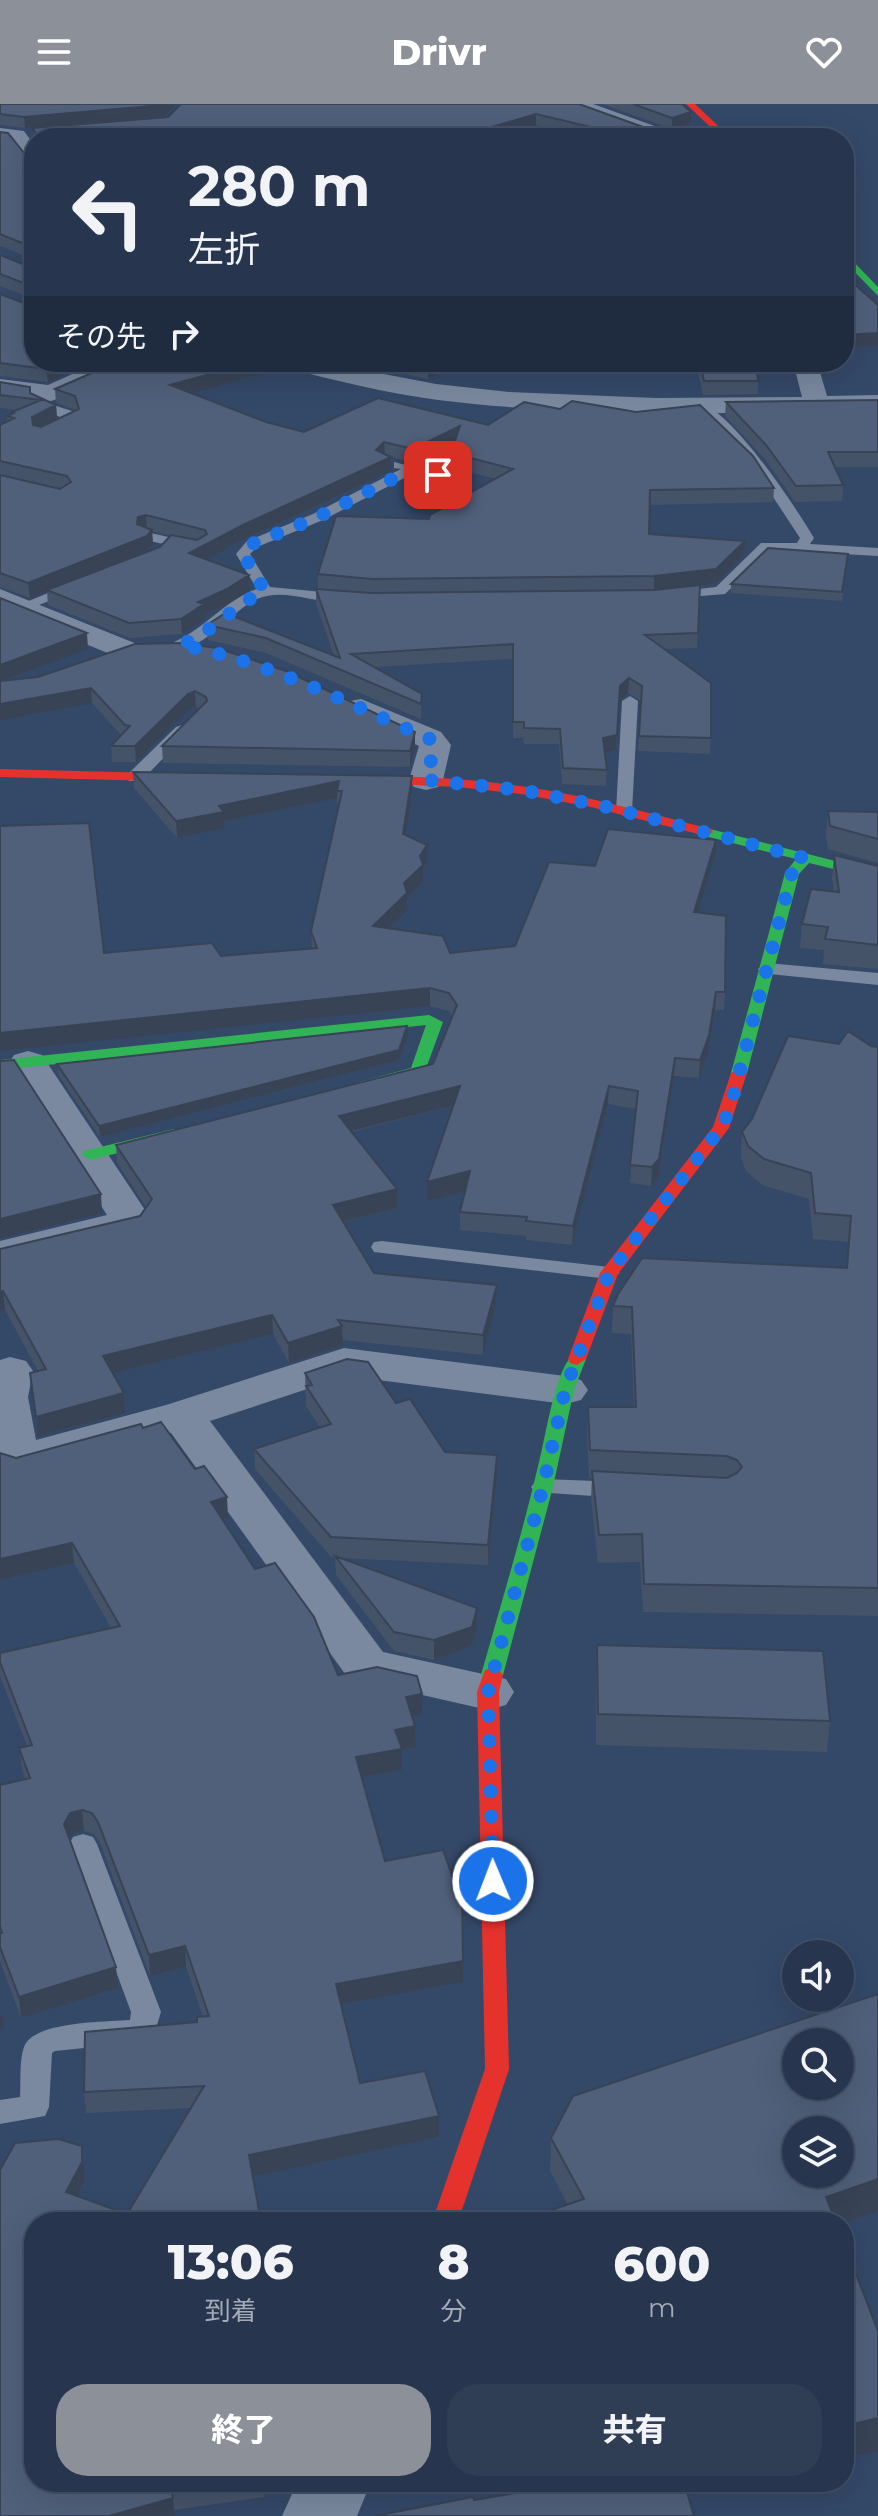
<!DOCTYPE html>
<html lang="ja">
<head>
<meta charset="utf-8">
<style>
  :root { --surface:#27364e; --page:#2f3e55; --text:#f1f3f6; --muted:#a4abb6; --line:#435066; --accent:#8c9099 }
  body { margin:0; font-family:Montserrat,"Noto Sans JP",sans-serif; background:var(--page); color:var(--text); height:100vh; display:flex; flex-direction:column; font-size:30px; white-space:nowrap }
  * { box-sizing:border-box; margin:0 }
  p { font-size:26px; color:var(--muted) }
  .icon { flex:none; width:44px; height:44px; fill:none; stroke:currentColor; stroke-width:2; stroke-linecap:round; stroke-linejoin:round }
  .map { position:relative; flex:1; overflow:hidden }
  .drawer { position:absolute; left:24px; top:2108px; width:830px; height:280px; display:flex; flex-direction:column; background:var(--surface); border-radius:32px; box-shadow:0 8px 32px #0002,0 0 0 2px var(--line) }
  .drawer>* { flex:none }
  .guide { position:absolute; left:24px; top:24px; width:830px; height:244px; border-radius:32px; box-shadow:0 8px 32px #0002,0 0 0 2px var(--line); background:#27364e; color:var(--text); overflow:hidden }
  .tools { position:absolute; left:782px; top:1836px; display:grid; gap:16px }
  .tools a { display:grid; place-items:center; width:72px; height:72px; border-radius:50%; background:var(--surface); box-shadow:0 8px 32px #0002,0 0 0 2px var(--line); font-size:40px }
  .pin { position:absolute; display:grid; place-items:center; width:68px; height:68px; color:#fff; margin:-34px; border-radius:16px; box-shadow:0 4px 12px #0006 }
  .me { position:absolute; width:88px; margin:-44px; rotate:359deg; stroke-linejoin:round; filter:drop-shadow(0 0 6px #0008) }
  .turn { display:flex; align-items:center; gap:28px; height:168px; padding:0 32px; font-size:36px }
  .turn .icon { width:104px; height:104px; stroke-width:2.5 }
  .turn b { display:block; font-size:56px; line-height:68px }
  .then { display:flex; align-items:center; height:76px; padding:0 32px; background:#0003; gap:16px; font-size:30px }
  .eta { display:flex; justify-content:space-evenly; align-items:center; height:136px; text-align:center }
  .eta b { font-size:48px; font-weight:800; line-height:56px }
  .primary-button { display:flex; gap:16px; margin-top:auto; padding:16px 32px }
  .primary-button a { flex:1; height:92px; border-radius:32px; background:var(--accent); color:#fff; font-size:32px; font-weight:800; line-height:92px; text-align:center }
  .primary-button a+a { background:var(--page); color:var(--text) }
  header { display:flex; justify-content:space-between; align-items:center; height:104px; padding:0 32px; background:var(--accent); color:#fff; font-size:36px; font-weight:800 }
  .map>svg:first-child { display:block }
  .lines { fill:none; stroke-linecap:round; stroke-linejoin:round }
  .lane { fill:#7a899f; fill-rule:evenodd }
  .street { fill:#7a899f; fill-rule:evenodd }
  .fast { fill:#30b455; fill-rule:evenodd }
  .jam { fill:#e5322d; fill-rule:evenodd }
  .wall { fill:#455369; fill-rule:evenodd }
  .shaded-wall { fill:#384355 }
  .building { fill:#50607a; stroke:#384355; stroke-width:2; fill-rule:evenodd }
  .route { stroke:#1a73e8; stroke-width:14; stroke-dasharray:0 25.2 }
</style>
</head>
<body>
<header><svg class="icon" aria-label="menu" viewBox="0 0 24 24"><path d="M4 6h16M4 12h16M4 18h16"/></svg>Drivr<svg class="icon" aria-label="heart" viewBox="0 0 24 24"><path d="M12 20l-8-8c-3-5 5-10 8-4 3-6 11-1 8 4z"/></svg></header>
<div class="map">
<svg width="878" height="2412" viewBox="0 0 878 2412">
  <rect width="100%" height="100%" fill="#344868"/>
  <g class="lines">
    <!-- lane -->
    <path class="lane" d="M47,289l6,4 -6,6 28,9 1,12 -20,9h-10v-6l18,-8 -32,-15z
      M693,298c32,-4 105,109 121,136l-4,6 68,4v8l-108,-6 -45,44 -59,5 -2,-3 7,-4 45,-5 45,-44h36l3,-5 -46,-70 -61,-60z
      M394,358l51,13 -7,4 -24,-6 -91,47 -66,27 -7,7 20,33 74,7 5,1v6c-30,6 -62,-15 -92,-2 -25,11 -56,55 -83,49v-6c31,-13 51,-42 83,-53l-21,-35 11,-13 66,-27 88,-45 -7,-1z
      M146,428l54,12 2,3 -7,4 -54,-12v-6z
      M75,478l5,1v6l-54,21 -5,1 -7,-4z
      M630,592l8,5 -6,110 -8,5 -8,-5 6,-110z
      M182,621l8,5 -2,3 -47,48h-12l-2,-4 2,-4 47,-46z
      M767,859l111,10v12l-118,-12 -2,-4z
      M382,1137l227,26 11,6 -11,6 -235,-27 -3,-5 3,-5z
      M543,1375l79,3 8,3 4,5 -4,5 -8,3 -87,-6 -4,-5 4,-5z
      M83,1730l10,3 4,7 64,168 -8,26 -10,4 -88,9 -3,2 -3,54 -4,9 -45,8v-24l20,-3c1,-16 -1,-36 4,-50 9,-26 82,-25 106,-27l1,-8 -62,-168 4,-7z"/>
    <!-- street -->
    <path class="street" d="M565,0h28l84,30 3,4h-29l-83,-30z
      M0,24l24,3 10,14v20l-7,-2 -16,-22 -11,-1z
      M99,258h26l-9,11 -56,25 -9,3 -51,-8v-14l48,6z
      M279,258h42l115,22 73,8 147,6 146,-1 -9,-35h24l10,34 51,-1v16c-147,2 -294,7 -440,-11 -53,-7 -104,-20 -156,-33z
      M0,485l137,55 4,6 -4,6 -11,3 -11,-3 -115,-47z
      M361,595l80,33 10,13 -8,35 -5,7 -12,3 -12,-3 -5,-7 10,-34 -69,-31 -5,-7 5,-7z
      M28,947l14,4 109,164 -12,14 -139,34v-26l107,-26 -98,-152 5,-8z
      M344,1244l221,28 16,4 7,10 -7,10 -16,4 -218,-28 -137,45 173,231 123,27 8,13 -8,13 -18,5 -140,-32 -177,-245 -154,42 -17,-5v-110l10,-3 16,4 7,10 -5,26 8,43 130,-35z
      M303,2378h68l-14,34h-75l10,-22z"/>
    <!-- fast -->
    <path class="fast" d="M844,148l34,35v9l-34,-35z
      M706,724l172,44v8l-69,-17 -10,11 -52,199 -8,5 -8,-5 54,-200 11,-14 -95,-24 -2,-3z
      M429,911l14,7 -19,52 -59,16 -8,-5 2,-3 52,-14 15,-43 -426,45v-10z
      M174,1025l6,1 2,4 -2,4 -90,22 -8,-5 2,-4z
      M577,1249l9,6 -12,31 -21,97 -50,188 -4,5h-14l-4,-5c21,-75 44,-150 61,-226 5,-20 16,-91 35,-96z"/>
    <!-- jam -->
    <path class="jam" d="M686,0h9l36,34h-9z
      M0,665l194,5 7,4 -7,4 -194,-5z
      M350,671c57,1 114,3 170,11 65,9 128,27 191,43l2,3 -7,4 -115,-29 -70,-13 -64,-7 -112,-5 -2,-3z
      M739,964l8,5 -18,55 -111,146 -32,85 -9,6 -7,-2 -2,-4 32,-86 113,-146 18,-54z
      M492,1564l7,2 4,5 -4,17 10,377 -51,153h-26l53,-153 -8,-377 8,-22z"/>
  </g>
  <!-- wall -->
  <path class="wall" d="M0,0l164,12 -139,12 -25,-3z
    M579,0l63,34h-52l-54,-13 -44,13h-458v2l-1,-12z
    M602,0h80l9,19 -19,6z
    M0,28l24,21 10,3v104l-33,-14 -1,1z
    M0,151l32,13 2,-1v32l-34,-13z
    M0,190l92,68 -44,20 -48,-6z
    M117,258h162l1,7 -89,24 75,29 38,10 184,-7 286,63 -1,14 -124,3v29l95,21 -29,29 -15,2 -3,62 -32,1 46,89 -1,16 -72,-3 3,-50 -13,-8 -9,8 -3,49 -11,4 2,16 -1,16 -44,-2 -3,-40h-35l-1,-6h-10l-1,-79 -137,8 47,27 -1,25 -155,-66 -58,-13 -1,-15 18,-12 109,43 -18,-53v-14h2v-15l111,-55 67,-40 -45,-12v-14l4,-10 -42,20 -22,-6 1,14 -146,67 -40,21 43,16 1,15 -22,14 -23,10v5l-23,15 -52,4 -82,-33 -1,-14 -17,7 -30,-11v-162l8,-4 -1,-5 9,-6 -16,-2v-26l30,12 26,11 1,14 19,-9 -20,-7 -1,-14zM152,427l19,5 -11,11 -64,24 52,-21 5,-5z
    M350,258h118l-40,17z
    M696,258h60l2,19v13l-55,1z
    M878,296v67h-43l8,18 -1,16 -47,1 -30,-43 -40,-43 1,-14z
    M848,450l-6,47 -111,-8v-9z
    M135,540l280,104 -5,19 -247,-4 -1,-17 37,-37 -3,-2 -7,3 -53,52h-24l-1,-16 10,-11 -29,-32 -54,-26z
    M133,668l279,21 -7,42 22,10v17l-4,6v14l-16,15 1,13 -19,18 61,25 65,-7 80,-80 120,-10 -17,56 27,80 -1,18h-9l-7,43 -9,25 -25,-2 -16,102 -7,8 -21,-3 6,-74 -28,-5 -36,141 -46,-5v-4l-66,-6v-18l5,-21 -38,10v-19l26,-76 -102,26 46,57v19l-54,14 31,51 123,12 -1,19 -13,51 -140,-15v5l-54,18 -16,-29 -161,39 12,20 1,20 -87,23 -8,-63 8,-2 -33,-61 -5,1v-62l140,-33 6,-9 -29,-44 -1,-18 317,-81 19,-48 -3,-5 -19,-5 -326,-53 117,3 91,-8 -1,-17 27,-123 -1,-10 -113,23 1,7 -48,10 -43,-50z
    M828,707l50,1v51l-50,-14 -2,-15z
    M834,751l44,11v103l-55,-5 1,-14 -24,-2 2,-24 32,-32 -2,-14z
    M408,932l-9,24 -299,77 -42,-63 -1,-10z
    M839,940l39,3v569l-235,-4 -3,-50 -42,1 -7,-65 1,-20h-3l-2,-44 1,-27h46l-3,-73 -19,-1 1,-27 234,-38 2,-26 -36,-3 -4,-40 -47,-14 -16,-14 -5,-13 1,-26z
    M305,1269l91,30 49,49 52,23 -9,90 -147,-7 136,50v20l-5,18 -38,14 -40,-9 -58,-76 -1,-17 -4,-1 -76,-88 -1,-20 66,-22 -14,-21z
    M143,1324l85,89 -6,2 33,50 83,106 84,19v21l-10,2 3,9 1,21 -14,2v21l-41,7 24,84 78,94v27l-122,22 19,79 79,54 -186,39 -219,306h229l1,15 -90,13 1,6h-175l82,-370 2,22v15l-7,14 50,17 64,-106 -105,5 -2,-21 113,-70 6,-5 -17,-50 -36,9 -50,-133 -6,-9 -10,-3 -12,3 -3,5 49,149 -97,30 -21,-57v-176l25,-6 -3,-10 -3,-21 8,-2 -27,-70v-23l111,-25 -37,-65 -74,17v-127l16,5z
    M597,1541l233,76 -3,31 -231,-7v-69z
    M551,2034l327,73 -34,12 -276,-18 -18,-34z
    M844,2139l34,88 -30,126 -3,-11z"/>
  <!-- shaded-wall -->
  <path class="shaded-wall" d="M164,0h12l-12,12 -139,12 -1,-11z
    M691,8v11l-19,6v-11z
    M536,10v11l-44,13h-38z
    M643,23l-1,11h-22v-4z
    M878,229v13l-34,2v-13z
    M61,258h31l-44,20 -2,-13z
    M255,258h24l1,7 -109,30 -1,-14z
    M438,258h30l-40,17v-13z
    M56,301l1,14 -24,12 -1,-14z
    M460,322v14l-47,23v-14z
    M384,338l1,13 -9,-5z
    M391,353l1,14 -146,67 -56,30 -1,-15 56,-29z
    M146,411l1,14 -10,-5 1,-7z
    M152,426l1,15 -5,5 -118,48 -2,-15z
    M745,437l-1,14 -29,29 -61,7v-15z
    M249,471l1,15 -22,14 -23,10v5l-23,15 -1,-15 17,-17z
    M87,529l1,16 -88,32v-16z
    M629,574l-1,15 -9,8 -3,49 -13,4v-16l17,-52z
    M91,584l1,15 -92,17v-16z
    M195,587l1,16 -7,3 -53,52 -1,-16 53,-52z
    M415,628v16l-5,19v-16z
    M412,672v17l-9,58v-17z
    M339,677l-2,17 -113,23 1,7 -48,10 -1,-17 43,-15z
    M716,736l-1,16 -22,73 1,-17z
    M427,741v17l-4,6v14l-16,15 1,13 -35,33v-17l31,-43z
    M430,884v18l-430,45v-18z
    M716,888l-1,18 -7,43 -9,25 1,-18z
    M407,922l1,10 -9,24 -299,77 -1,-11z
    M675,954l-1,18 -16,102 -7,8 1,-19z
    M460,982v18l-121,30v-18z
    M609,982l-1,18 -36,141 1,-19z
    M470,1067v19l-43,11v-19z
    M397,1085v19l-64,16v-19z
    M101,1090l1,19 -102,25v-19z
    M497,1181l-1,19 -13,51v-20z
    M3,1187l2,19 -5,1v-19z
    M272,1211l1,19 -169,41 -1,-19z
    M342,1222l1,19 -54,18 -1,-20z
    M124,1289l1,20 -87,23 -2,-19z
    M497,1351v20l-9,90v-20z
    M227,1393l1,20 -16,5 -1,-20z
    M72,1439l2,20 -74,17v-21z
    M477,1504v20l-5,18 -38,14v-20z
    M422,1590v21l-16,3v-21z
    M415,1622l1,21 -14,2v21l-46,8v-21l39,-27z
    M82,1706l2,21 -12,3 -6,11 -2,-21 6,-11z
    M185,1842l1,21 -36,9 -1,-21z
    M463,1857v21l-126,23 -1,-21z
    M116,1863l2,21 -97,30 -2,-21z
    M0,1912h2l2,12 -4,1z
    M439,2012v21l-189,40 -1,-22z
    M82,2042l2,22v15l-16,31 -2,-22z
    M878,2075v32l-34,12 -21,-1 3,-25z
    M850,2309l-5,33 -1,1v-33z
    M878,2314v33l-30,6 5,-33z
    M173,2394l2,18h-66z"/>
  <!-- building -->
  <path class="building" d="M0,0h164l-1,1 -139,12 -24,-3z
    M181,0h398l64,23 -23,7 -84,-20 -82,24h-418v-4l-3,-6 135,-11z
    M633,0h49l9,8 -19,6z
    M0,28l8,1 16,20 10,3v92l-34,-14z
    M0,151l32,13 2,-1v20l-34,-13z
    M844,165l14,13h-6l26,23v28l-34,2z
    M0,190l34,13v55h27l-15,7 -46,-6z
    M117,258h138l-85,23 96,37 38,10 74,-34 110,27 36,-23 36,7 12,-8 64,11 64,-7 53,51 21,32 -124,2 -1,44 96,7 -29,28 -62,7 -282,3 -54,-5 18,-58 93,3 1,-4 83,-46 -62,-16 9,-27 -47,23 -29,-7 -8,8 15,7 -146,67 -56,29 60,22 -22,14 -29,13 6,2 -23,15 -52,4 -82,-33 113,-43 11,-12 26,5 10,-6 -2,-4 -59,-15 -8,2 -1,7 15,6 -5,6 -119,47 -28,-10v-98l60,14 11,-7 -4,-6 -67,-15v-36l14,-7 -7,-2 7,-3 -2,-1 29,-12 -41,-5v-13l30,5v6l26,12 -24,12 1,8 8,2 38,-18 -4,-13 -20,-7z
    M409,258h29l-10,4z
    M700,258h56l2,19h-54z
    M878,296v52h-50l15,33 -47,1 -30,-41 -40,-43z
    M768,444l80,6 -6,38 -111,-8z
    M700,481l-2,48 -53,2 66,48v55l-72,-2 3,-50 -13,-8 -9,8 -3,49 -14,3 4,32 -44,-2 -3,-39 -36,-1v-6h-11v-78l-162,10 71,40 -1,10 -155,-66 -59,-13 18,-12 115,45 -24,-69 56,4 283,-3z
    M0,494l87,35 -87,32z
    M182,539l35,5 69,23 129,61 -5,19 -248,-5 45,-45 -1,-4 -11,-6 -7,3 -53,52h-24l19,-20 -5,-1 -34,-37 -91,16v-23l38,-4 97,-33z
    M133,668l279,4 -9,58 24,11 -7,11 3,9 -19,18 3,10 -34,33 70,10 7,17 65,-7 34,-84 46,4 13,-37 108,11 -22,72 32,4 -1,76h-9l-7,43 -9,25 -25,-2 -16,101 -7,8 -22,-2 8,-74 -29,-5 -36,140 -47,-5 1,-4 -67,-5 10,-41 -43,11 33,-96 -121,30 58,73 -64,16 41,68 123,12 -14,50 -145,-15 4,6 -54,17 -16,-28 -169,41 21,37 -88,24 -6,-44 16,-4 -43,-78 -3,1v-43l140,-33 12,-17 -36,-54 317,-81 24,-59 -8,-12 -19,-5 -430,45v-207l89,-3 15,130 108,-10 9,13 96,-8 -6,-17 31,-140h-5l2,-10 -120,25 5,6 -48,9z
    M828,707l50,1v27l-48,-13z
    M834,751l44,11v79l-53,-6 3,-12 -26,-3 9,-35 28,3z
    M407,922l-8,24 -300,76 -42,-62z
    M848,927l23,15 7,1v541l-234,-4 -2,-50 -43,1 -7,-64 135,7 10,-5 5,-6 -5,-7 -10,-4 -137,-6 -2,-43h48l-4,-100 -19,-1 5,-12 24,-36 205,10 4,-52 -36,-3 -4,-40 -47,-14 -16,-13 -6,-14 10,-13 36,-83 51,8z
    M14,956l87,134 -101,25v-158z
    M347,1255l21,3 28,41 14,-4 35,53 52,3 -9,90 -157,-8 -77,-88 77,-25 -25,-38 6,-1 -7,-12z
    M161,1318l34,47 9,-3 23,31 -16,5 44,67 20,-6 39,54 24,58 39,-8 40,9 5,18 -16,3 9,29 -20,4 7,19 -46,8 29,104 58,-11 15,42h4l1,69 -127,23 24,99 65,-12 14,45 -190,39 12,67h-227v260h185l-48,7 2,9 -64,18h-109v-346l15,-27 43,-4 24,7v16l-16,30 61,22 77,-128 -120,6 1,-60 112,-10v-5l12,-1 -24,-70 -36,9 -51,-133 -6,-9 -10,-3 -12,3 -6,11 52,143 -97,30 -19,-50v-14h2l-2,-7v-141l30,-7 -11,-30 13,-3 -32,-83v-9l120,-27 -48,-83 -72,16v-106l16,5 125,-34 2,4z
    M335,1452l142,52 -5,19 -38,13 -40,-8z
    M597,1541l226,6 7,70 -232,-7z
    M878,1890v185l-52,18 10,25h-320l68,-23 -33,-61 22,-42zM796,1938h44v44h-44zM796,2026h44v44h-44z
    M844,2139l34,88v87l-25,6 -3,-11 -6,1z
    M582,2378h102l10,34h-319l98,-19 1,3z"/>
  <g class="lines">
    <!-- route -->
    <path class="route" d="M438,371l-26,-6 -94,48 -66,27 -9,10 22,37c-31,13 -54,44 -86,54 89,16 169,59 251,94l5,6 -9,35 96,10 85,17 198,51 -13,15 -62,235 -9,20 -112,145 -44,117 -22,97 -55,205 5,189"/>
  </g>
</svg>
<div class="tools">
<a><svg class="icon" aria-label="sound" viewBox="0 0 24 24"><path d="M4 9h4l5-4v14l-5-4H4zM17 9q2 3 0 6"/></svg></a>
<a><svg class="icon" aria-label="search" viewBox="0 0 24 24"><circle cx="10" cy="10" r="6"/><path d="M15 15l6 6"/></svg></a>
<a><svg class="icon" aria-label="layers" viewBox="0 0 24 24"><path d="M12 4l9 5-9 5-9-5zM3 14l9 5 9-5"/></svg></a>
</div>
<div class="pin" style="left:438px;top:371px;background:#d93025"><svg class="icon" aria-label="arrive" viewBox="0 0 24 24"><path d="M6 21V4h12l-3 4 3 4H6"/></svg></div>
<svg class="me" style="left:493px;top:1777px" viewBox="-20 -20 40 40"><circle r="17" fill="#1a73e8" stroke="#fff" stroke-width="3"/><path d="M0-11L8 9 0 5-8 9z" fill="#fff"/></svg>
<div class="guide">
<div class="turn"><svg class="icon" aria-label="left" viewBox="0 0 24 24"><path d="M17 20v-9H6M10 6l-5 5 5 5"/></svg><div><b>280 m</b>左折</div></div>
<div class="then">その先<svg class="icon" aria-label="right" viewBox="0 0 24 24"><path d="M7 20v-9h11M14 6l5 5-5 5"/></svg></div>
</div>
<section class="drawer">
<div class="eta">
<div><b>13:06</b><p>到着</p></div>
<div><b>8</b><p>分</p></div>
<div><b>600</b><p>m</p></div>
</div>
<div class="primary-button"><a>終了</a><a>共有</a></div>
</section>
</div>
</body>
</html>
